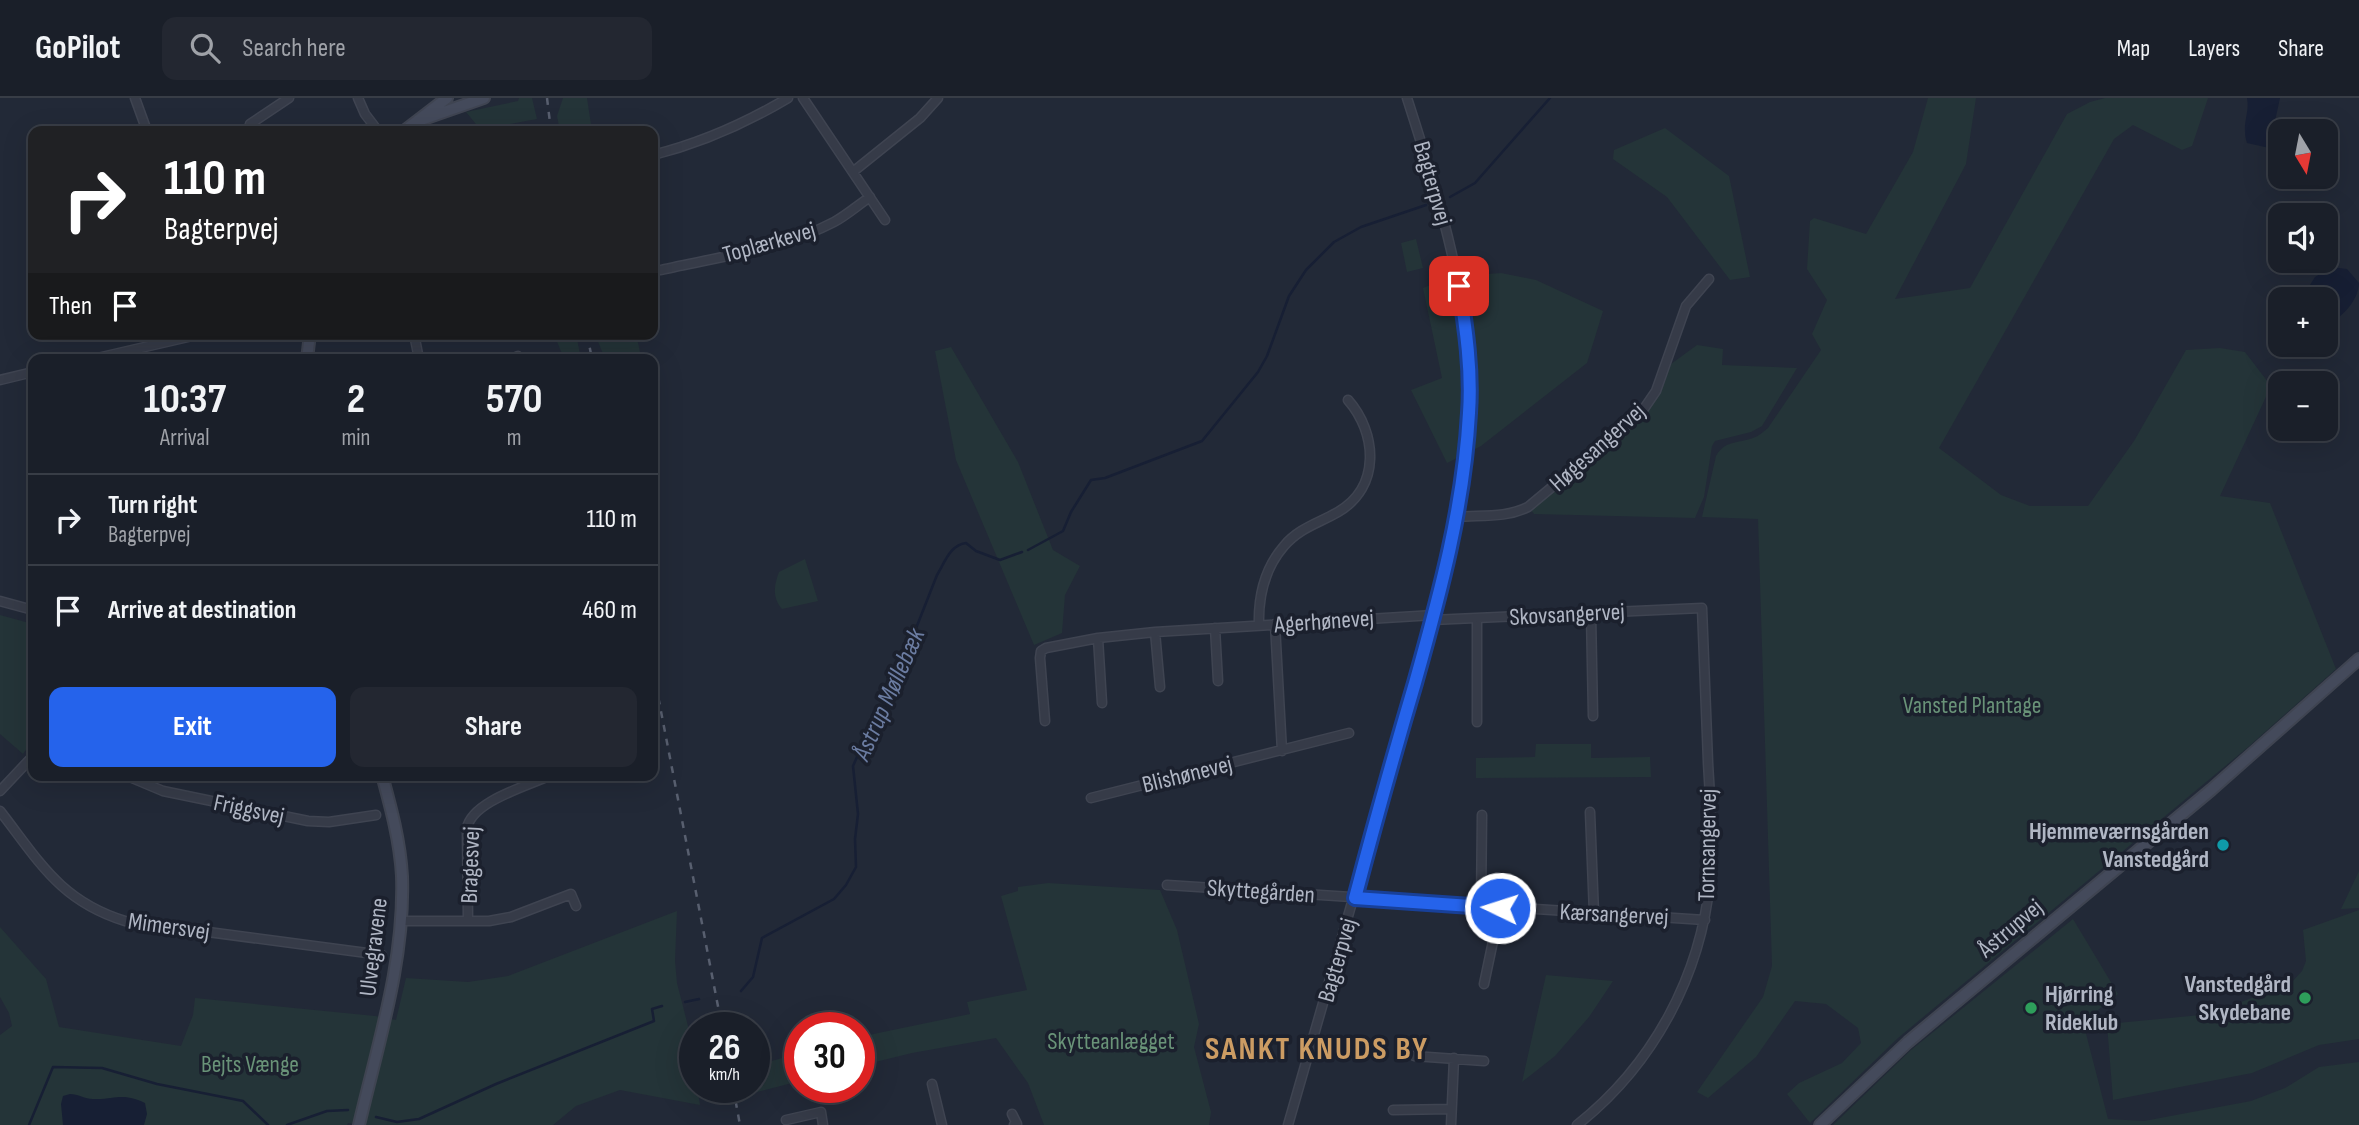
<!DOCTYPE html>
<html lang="en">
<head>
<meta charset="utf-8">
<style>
  :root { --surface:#1a1f29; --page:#232731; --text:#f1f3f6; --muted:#9fa2a8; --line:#383d46; --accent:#2563eb }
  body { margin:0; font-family:"Sofia Sans Condensed",sans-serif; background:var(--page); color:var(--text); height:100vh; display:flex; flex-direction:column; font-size:26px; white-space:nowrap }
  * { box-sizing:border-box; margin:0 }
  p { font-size:23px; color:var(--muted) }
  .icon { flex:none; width:38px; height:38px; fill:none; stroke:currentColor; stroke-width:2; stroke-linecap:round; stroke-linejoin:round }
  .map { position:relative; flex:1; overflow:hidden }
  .sheet { position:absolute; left:28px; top:256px; width:630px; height:427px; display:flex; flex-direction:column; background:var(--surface); border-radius:14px; box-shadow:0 7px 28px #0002,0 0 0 2px var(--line) }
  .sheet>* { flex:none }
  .banner { position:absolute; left:28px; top:28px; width:630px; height:214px; border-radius:14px; box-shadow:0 7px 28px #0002,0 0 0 2px var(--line); background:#202124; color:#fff; overflow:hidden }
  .needle { width:46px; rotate:170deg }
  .buttons { position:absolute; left:2268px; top:21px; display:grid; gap:14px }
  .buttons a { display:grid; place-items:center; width:70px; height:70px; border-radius:14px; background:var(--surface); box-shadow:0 7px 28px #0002,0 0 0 2px var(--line); font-size:35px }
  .speed { position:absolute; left:679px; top:914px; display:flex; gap:14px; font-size:35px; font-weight:700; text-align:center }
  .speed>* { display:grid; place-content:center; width:91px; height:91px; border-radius:50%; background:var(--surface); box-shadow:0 7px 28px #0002,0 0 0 2px var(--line); line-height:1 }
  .speed small { font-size:18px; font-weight:400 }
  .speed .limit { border:10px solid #d22; background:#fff; color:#111 }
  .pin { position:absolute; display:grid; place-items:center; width:60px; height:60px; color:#fff; margin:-30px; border-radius:14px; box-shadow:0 4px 10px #0006 }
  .me { position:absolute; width:77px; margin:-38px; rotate:274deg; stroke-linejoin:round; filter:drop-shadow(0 0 5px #0008) }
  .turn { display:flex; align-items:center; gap:24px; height:147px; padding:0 21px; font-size:32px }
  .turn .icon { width:91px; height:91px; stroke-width:2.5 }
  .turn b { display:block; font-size:49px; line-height:60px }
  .then { display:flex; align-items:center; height:66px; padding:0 21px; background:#0003; gap:14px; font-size:26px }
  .eta { display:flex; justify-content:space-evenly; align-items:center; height:119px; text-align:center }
  .eta b { font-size:42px; font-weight:700; line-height:49px }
  .cta { display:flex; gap:14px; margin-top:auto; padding:14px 21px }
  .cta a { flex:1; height:80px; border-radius:14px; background:var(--accent); color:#fff; font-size:28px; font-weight:700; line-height:80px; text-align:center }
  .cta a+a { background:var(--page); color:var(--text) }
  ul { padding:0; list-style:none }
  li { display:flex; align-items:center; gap:21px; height:91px; padding:0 21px; border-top:2px solid var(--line) }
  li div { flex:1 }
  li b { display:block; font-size:26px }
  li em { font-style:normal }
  header { display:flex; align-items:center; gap:42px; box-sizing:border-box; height:98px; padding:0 35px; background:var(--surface); border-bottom:2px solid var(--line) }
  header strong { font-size:33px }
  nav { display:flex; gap:38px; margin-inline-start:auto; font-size:24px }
  .search { width:490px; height:63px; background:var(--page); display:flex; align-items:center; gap:18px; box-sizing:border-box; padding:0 24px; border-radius:14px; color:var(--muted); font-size:26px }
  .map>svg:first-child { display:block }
  .green { fill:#243438 }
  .water { fill:#171f34 }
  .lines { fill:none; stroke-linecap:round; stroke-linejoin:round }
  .stream { stroke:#171f34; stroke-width:2.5 }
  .street-casing { stroke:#3f4451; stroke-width:11 }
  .secondary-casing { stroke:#3f4451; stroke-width:14 }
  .street { stroke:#363b48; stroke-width:8 }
  .secondary { stroke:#444a5b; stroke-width:10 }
  .rail { stroke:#585f6f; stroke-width:2.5; stroke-dasharray:7 7; stroke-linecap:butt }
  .route-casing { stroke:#184099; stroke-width:18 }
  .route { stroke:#2563eb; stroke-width:12 }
  .culture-dot { fill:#0f9aa8; stroke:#1b202d; stroke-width:2.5 }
  .leisure-dot { fill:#2e9e5b; stroke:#1b202d; stroke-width:2.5 }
  .labels { text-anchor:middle; stroke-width:7; stroke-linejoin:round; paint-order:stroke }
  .street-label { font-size:24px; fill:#b0b6c4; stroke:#1b202d }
  .park-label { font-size:24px; fill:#699378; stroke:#1b202d }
  .poi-label { font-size:24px; font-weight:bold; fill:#b0b6c4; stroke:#1b202d; text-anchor:end }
  .water-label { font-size:26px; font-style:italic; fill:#6b7ca1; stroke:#1b202d }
  .district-label { font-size:32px; font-weight:bold; letter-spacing:2px; fill:#cc9c63; stroke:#1b202d }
</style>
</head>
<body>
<header>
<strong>GoPilot</strong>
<div class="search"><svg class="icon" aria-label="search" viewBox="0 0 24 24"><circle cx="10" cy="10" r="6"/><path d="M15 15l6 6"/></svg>Search here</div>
<nav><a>Map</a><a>Layers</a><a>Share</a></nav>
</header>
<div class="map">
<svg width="2359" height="1027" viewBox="0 0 2359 1027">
  <rect width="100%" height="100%" fill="#222937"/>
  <!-- green -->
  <path class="green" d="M519,0h13l5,21 -27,5 -5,7 -25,-2 -14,-17 52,-11z
    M563,0h24l5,33h-32l-3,-15z
    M1928,0h48l-10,66 -71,135 75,-11 97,-174 23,-12 15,-4h103l-16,48 -10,4 -49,-25 -19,14 -175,309 62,47 29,11h58l46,-65 52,-91 34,-2 25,4 26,34 -51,110 50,7 66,166 -89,79 -349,290 -88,85 -23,-29 12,-11 43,-20 19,-20 -3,-15 -32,-24 -31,-3 -39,56 -48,41 -11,-6 66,-95 9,-31 -14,-447 -56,-2 14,-61c9,-16 21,-12 37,-18 6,-2 10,-6 15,-10l53,-78 -9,-16 15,-34 -20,-31 3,-48 4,-3 52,16 47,-82z
    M1665,30l64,48 21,101 -20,3 -63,-83 -54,-38 1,-9z
    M1416,141l7,29 -16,4 -6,-29z
    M1501,175l35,7 67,31 -16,52 -106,83 -34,17 -36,-73 31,-12 -19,-90 27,-11z
    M554,236h22l5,25h-17z
    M595,236h41l4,18 -24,7h-11z
    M1697,247l26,4 -1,16 75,3 -35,58 -11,6 -36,9 -3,5 -8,51 -9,21 -161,-4 -4,-5 112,-91 14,-19 15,-35z
    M951,249l67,115 35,88 27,16 -15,29 -3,38 -28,12 -78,-185 -21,-109z
    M805,461l13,42 -36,8c-10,-11 -8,-24 -3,-37z
    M0,517l33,9v33l-6,19 6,5v59l-10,14 -23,-20z
    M1536,646h55v14l59,-1 1,20 -175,1v-20l59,-1z
    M2359,773v37l-18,1z
    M1048,785l112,7 17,40 22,94 -5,23 17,65 -2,13h-165l-16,-42 -32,-45 -84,15 -53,13v-29l111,-23 -3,-12 60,-12 -26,-94 17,-5v-4z
    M2359,812v129l-40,6 -67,28 -139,27 -6,-76 104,-10 81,-32 10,-11 4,-10 -3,-31z
    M677,813l-2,50 2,22 11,43 7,61h2l3,18 -80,-15 -44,16 -23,19h-192l-13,-2 -1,2h-347v-90l12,-9 -3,-13 -9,-16v-70l46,52 13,48 122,19 12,-31 2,-17 180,18 21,4 10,-42 62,4 40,-6z
    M2073,821l45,75 -35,28 25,97 36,2 107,-20 34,-13 34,-21 40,-5v63h-526l78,-75z
    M1546,877l67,6 -24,36 -34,39 -33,26z
    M800,955v28l-55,14v-8h9v-21z"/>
  <!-- water -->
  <path class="water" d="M2247,0h33l-5,23 -7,8 6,20 -27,-6c-6,-19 3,-29 0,-45z
    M2331,169l16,2 12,14c0,17 -18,36 -33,42v-26h-22l-1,-3 12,-19z
    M70,996c8,0 15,5 23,5 23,1 28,-7 52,4l2,11 -3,11h-81l-2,-21 2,-8z"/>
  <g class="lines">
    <!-- stream -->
    <path class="stream" d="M1450,99l25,-14 75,-85
      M1028,452l35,-19 8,-19 20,-32 14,-2 97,-37 56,-69 9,-16 22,-60 17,-26 28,-28 27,-15 65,-22
      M741,893l12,-14 9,-39 72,-39 12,-14 10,-18 -1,-28 3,-25 -5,-48 20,-45 12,-14 52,-132c8,-13 13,-30 29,-32l10,8 24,9 22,-8
      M685,904l14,-3
      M376,1019l21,5 22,-3 77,-35 158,-63 -2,-12 10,-3
      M29,1027l24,-58 49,1 55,16 86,17 25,24
      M287,1027l40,-14 21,-1"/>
    <defs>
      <path id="street" d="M135,0l12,33
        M358,0l7,16 13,17
        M803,0l82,122
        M250,26l39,-26
        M653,57c48,-12 93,-32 135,-57
        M854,73l66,-53 18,-20
        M661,172c56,-13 122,-21 173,-48 13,-7 24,-17 36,-25
        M414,236l5,25
        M164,260v1
        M93,261l108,-25
        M511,261l7,-3
        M0,282l33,-8
        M1457,419c25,-2 49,1 71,-10l113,-94 15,-22 30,-85 23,-27
        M0,503l33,9
        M1591,515l2,103
        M1477,520v104
        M1432,522l270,-12c2,52 4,103 6,154 2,39 6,79 2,118 -9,96 -57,185 -133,245
        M1275,526l7,127
        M1259,528c-1,-30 5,-57 25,-80 15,-18 35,-23 54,-34 43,-25 39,-79 10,-112
        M1215,530l3,53
        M1155,534l5,55
        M1098,540l4,65
        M1045,623l-5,-63 1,-7 5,-3 52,-10 57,-6 279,-17
        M125,677l38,16 145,30 21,1 47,-7
        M0,693l33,-35
        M1091,700l258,-65
        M0,713c39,50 60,90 125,110l257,34
        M1590,714l4,102
        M1167,787l538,35
        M1481,808l1,-91
        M401,823h88l22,-4 60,-23 5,12
        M468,823l-1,-93c5,-27 61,-42 84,-53
        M1484,886l16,-76
        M1414,958l70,5
        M932,986l10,41
        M1393,1012l58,-1
        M1012,1016l5,10 -3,1
        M786,1022l35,-8 2,13
        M1288,1027c41,-138 80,-276 119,-414 27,-98 62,-199 63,-302 1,-108 -30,-209 -63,-311
        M1451,1027l3,-67"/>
      <path id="secondary" d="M421,22l63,-22
        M404,33l43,-33
        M307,261l3,-25
        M359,1027c19,-82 46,-164 43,-249 -2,-35 -11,-68 -20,-101
        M1820,1027l88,-83 303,-252 148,-131"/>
    </defs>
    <!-- street casing -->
    <use href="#street" class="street-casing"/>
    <!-- secondary casing -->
    <use href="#secondary" class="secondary-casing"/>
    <!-- street -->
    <use href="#street" class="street"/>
    <!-- secondary -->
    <use href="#secondary" class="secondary"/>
    <!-- rail -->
    <path class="rail" d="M547,0l4,33
      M587,236l5,25
      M653,572l69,357
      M733,989l7,38"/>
  </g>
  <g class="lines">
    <defs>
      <path id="route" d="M1459,188c7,42 13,85 10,127 -5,93 -29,181 -54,270 -21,71 -41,143 -60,215l145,10"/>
    </defs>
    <!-- route casing -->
    <use href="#route" class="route-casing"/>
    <!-- route -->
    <use href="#route" class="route"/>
  </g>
  <!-- markers -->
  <circle class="culture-dot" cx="2223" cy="747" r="7"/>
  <g class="leisure-dot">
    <circle cx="2305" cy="900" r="7"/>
    <circle cx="2031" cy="910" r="7"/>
  </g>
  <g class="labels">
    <!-- street labels -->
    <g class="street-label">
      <text transform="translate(1433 85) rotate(74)" y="8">Bagterpvej</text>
      <text transform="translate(769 144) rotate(-16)" y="8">Toplærkevej</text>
      <text transform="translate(1597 349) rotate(-42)" y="8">Høgesangervej</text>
      <text transform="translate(1567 516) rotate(-3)" y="8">Skovsangervej</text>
      <text transform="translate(1324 523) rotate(-4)" y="8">Agerhønevej</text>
      <text transform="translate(1187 676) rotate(-14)" y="8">Blishønevej</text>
      <text transform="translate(249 711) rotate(12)" y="8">Friggsvej</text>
      <text transform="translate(1707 747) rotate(-89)" y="8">Tornsangervej</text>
      <text transform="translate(470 767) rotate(-88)" y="8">Bragesvej</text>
      <text transform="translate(1261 793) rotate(4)" y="8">Skyttegården</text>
      <text transform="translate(1614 816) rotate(3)" y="8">Kærsangervej</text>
      <text transform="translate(169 828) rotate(8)" y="8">Mimersvej</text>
      <text transform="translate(2010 830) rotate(-40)" y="8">Åstrupvej</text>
      <text transform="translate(373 849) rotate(-83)" y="8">Ulvegravene</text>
      <text transform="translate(1337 862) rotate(-74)" y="8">Bagterpvej</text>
    </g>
    <!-- park labels -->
    <g class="park-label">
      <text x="1972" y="615">Vansted Plantage</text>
      <text x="1111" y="951">Skytteanlægget</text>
      <text x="250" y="974">Bejts Vænge</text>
    </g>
    <!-- poi labels -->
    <g class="poi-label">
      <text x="2209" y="741">Hjemmeværnsgården<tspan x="2209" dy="28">Vanstedgård</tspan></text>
      <text x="2291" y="894">Vanstedgård<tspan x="2291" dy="28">Skydebane</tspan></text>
      <text x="2045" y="904" text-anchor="start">Hjørring<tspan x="2045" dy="28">Rideklub</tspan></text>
    </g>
    <!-- water labels -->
    <g class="water-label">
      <text transform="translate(888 596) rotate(-66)" y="9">Åstrup Møllebæk</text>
    </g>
    <!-- district labels -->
    <g class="district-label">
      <text x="1317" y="961">SANKT KNUDS BY</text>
    </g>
  </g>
</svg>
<div class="buttons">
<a><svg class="needle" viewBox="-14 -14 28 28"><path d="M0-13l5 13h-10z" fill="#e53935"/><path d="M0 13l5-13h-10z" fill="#9fa2a8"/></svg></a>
<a><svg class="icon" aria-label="sound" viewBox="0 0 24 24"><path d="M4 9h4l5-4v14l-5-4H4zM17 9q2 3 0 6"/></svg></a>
<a>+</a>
<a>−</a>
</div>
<div class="speed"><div>26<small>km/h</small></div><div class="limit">30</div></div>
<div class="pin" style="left:1459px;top:188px;background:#d93025"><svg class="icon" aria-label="arrive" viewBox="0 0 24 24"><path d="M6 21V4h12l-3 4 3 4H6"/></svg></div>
<svg class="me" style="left:1500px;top:810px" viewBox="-20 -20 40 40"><circle r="17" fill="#2563eb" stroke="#fff" stroke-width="3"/><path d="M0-11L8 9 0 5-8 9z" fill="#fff"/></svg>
<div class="banner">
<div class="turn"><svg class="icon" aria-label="right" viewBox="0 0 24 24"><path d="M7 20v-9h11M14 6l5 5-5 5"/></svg><div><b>110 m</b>Bagterpvej</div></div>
<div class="then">Then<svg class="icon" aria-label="arrive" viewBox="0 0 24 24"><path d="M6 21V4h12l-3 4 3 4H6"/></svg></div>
</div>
<section class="sheet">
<div class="eta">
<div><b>10:37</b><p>Arrival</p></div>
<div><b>2</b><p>min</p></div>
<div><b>570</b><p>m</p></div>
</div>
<ul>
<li><svg class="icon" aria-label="right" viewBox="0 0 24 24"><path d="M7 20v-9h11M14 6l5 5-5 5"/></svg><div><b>Turn right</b><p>Bagterpvej</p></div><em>110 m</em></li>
<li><svg class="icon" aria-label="arrive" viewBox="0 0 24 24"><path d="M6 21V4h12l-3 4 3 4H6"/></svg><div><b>Arrive at destination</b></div><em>460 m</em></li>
</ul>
<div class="cta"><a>Exit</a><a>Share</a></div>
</section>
</div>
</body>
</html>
